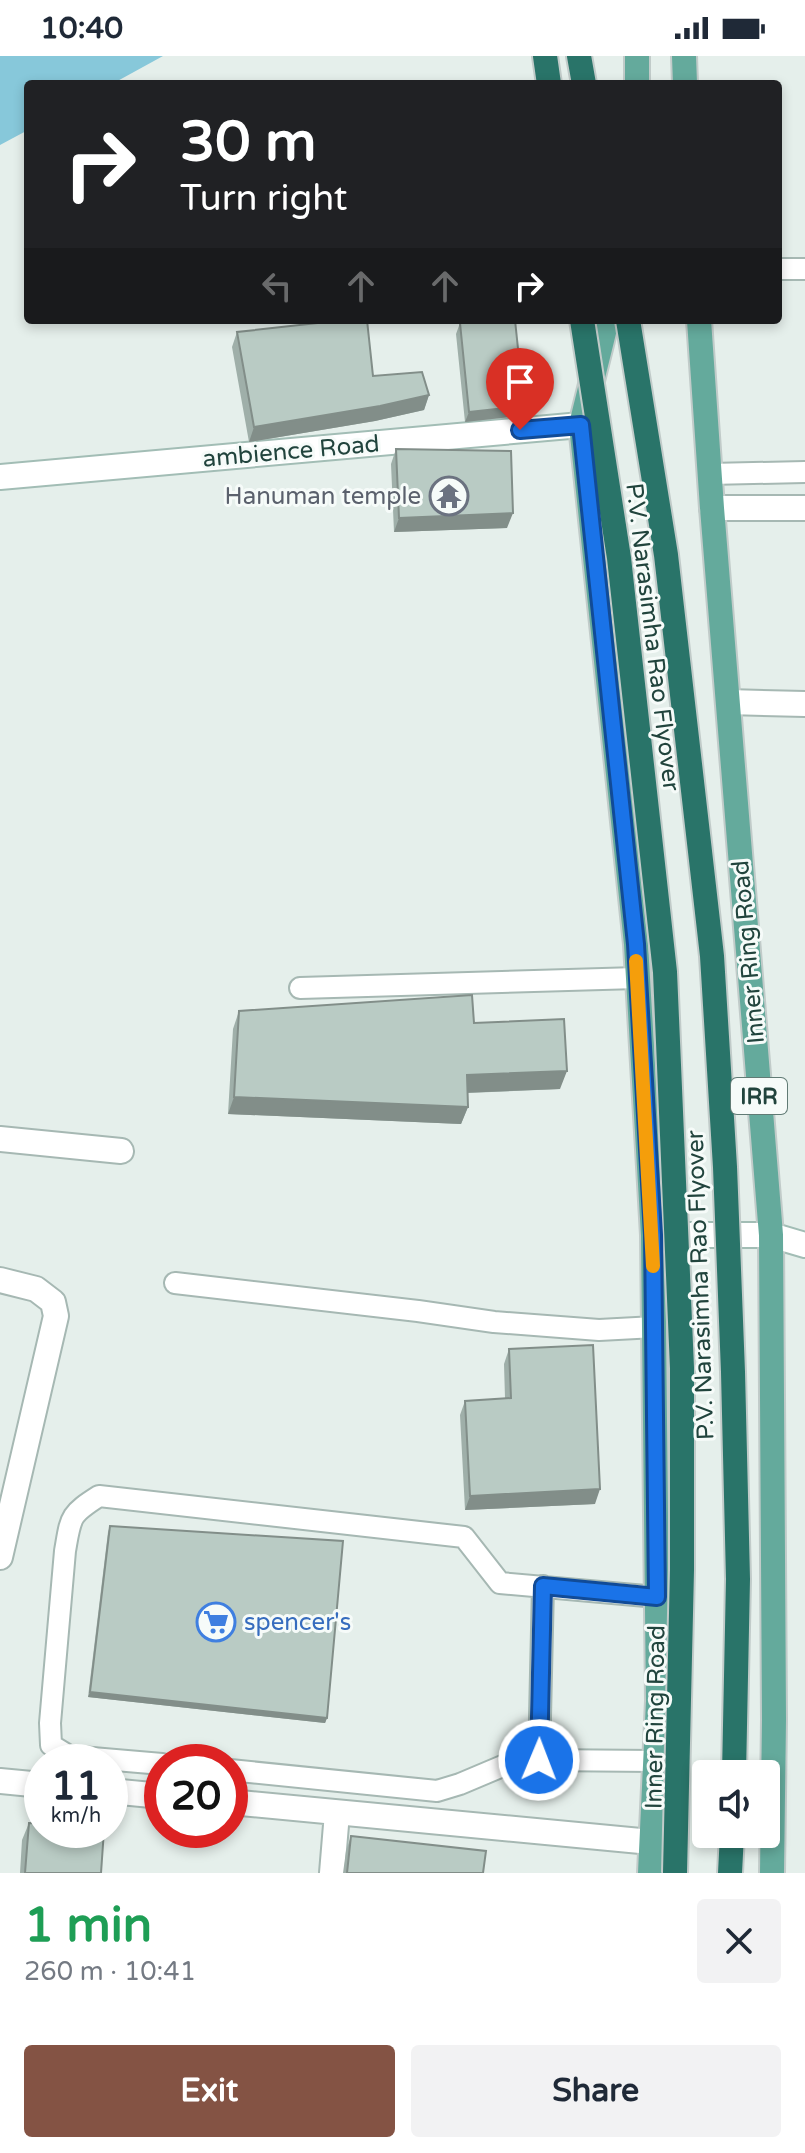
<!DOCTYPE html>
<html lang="en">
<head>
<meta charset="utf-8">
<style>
  :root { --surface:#fff; --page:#f2f2f3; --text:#1f2937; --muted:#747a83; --accent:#845344 }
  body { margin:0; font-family:"Varela Round",sans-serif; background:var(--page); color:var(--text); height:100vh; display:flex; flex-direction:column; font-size:30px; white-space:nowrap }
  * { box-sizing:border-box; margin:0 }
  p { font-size:26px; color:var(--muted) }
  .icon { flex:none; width:44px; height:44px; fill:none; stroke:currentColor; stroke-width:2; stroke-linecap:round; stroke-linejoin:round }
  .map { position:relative; height:1817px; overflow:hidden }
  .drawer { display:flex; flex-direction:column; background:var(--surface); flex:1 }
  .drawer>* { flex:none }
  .hud { position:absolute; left:24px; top:24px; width:758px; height:244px; border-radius:8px; box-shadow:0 4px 12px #0003; background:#202124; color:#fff; overflow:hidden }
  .tools { position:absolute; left:692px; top:1704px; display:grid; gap:16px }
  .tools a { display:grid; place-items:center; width:88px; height:88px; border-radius:8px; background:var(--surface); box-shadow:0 4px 12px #0003; font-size:40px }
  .speed { position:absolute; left:24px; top:1688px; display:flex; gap:16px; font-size:40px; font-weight:700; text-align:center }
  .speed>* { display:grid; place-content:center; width:104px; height:104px; border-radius:50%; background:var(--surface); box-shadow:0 4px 12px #0003; line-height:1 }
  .speed small { font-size:20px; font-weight:400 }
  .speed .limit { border:12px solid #d22; background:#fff; color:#111 }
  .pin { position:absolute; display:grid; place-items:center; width:68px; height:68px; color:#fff; margin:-82px -34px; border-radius:50% 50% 50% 0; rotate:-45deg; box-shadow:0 0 8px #0007 }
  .pin .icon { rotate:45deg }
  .me { position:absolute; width:88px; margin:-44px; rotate:1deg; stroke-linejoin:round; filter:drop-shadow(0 0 6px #0008) }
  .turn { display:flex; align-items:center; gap:28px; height:168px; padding:0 24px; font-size:36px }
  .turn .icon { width:104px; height:104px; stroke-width:2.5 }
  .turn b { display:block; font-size:56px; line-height:68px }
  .lanes { display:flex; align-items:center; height:76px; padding:0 24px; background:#0003; justify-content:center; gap:40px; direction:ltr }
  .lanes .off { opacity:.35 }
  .round { display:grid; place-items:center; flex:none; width:84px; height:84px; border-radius:8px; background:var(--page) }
  .headline { display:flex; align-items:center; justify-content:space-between; height:136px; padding:0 24px }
  h1 { font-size:48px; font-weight:700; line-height:60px; color:#1e9e55 }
  .cta { display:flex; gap:16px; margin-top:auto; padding:16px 24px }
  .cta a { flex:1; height:92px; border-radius:8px; background:var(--accent); color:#fff; font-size:32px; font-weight:700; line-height:92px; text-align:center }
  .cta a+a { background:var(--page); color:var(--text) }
  .status { display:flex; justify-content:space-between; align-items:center; height:56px; padding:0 40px; background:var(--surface); direction:ltr }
  .status svg { height:22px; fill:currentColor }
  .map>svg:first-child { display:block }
  .water { fill:#87c8da }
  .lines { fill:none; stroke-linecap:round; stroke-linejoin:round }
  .lane-casing { stroke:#a6b8b3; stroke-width:24 }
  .street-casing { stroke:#a6b8b3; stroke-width:28 }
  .secondary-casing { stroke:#a2bdb5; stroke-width:28 }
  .primary-casing { stroke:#c1cbc9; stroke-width:28 }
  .highway-casing { stroke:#c1cbc9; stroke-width:28 }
  .lane { stroke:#fff; stroke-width:20 }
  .street { stroke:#fff; stroke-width:24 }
  .secondary { stroke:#fff; stroke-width:24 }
  .primary { stroke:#64aa9c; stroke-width:24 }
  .highway { stroke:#297469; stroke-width:24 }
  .highway-bridge-casing { stroke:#c1cbc9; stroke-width:28; stroke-linecap:butt }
  .highway-bridge { stroke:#297469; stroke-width:24 }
  .wall { fill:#9fafa9 }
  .shaded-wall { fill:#828e89 }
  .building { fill:#b9cbc4; stroke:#828e89; stroke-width:2 }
  .route-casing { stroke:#114b97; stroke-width:20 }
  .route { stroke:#1a73e8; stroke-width:14 }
  .slow { stroke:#f59e0b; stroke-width:14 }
  .labels { text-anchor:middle; stroke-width:6; stroke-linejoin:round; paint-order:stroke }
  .shield { fill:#f6fbf9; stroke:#617b75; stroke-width:2 }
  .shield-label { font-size:22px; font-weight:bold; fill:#21443d }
  .street-label { font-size:24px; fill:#21443d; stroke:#f6fbf9 }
  .worship-label { font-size:24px; fill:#5b616d; stroke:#f6fbf9; text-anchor:end }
  .shop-label { font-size:24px; fill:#366cbe; stroke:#f6fbf9; text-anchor:start }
</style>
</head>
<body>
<div class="status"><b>10:40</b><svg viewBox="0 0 49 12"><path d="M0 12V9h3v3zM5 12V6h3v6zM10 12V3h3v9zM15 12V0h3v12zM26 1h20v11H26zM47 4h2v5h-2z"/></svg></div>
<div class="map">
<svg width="805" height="1817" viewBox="0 0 805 1817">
  <rect width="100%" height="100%" fill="#e5efeb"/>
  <!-- water -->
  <path class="water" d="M0,0h163l-51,28h-84v46l-28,15z"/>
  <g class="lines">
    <defs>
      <path id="lane" d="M778,213h27
        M710,418l95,-2
        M300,932l337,-10
        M175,1227l243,28 76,11 105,8 56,-3
        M539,1704l4,-174
        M162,1708l-93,-8 -18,-11 -1,-22 15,-172c6,-34 4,-36 34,-55l365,41 36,46 157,14
        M230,1714l207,21 23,-7 45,-19 34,-5 116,1"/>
      <path id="street" d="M712,452h93
        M728,646l77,2
        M0,1083l121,12
        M0,1224l36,9 17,13 3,14 -56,241
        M0,1725l42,4
        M110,1735l52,5
        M230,1746l421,40
        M332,1817l5,-60"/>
      <path id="secondary" d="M0,421l581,-52
        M655,1179h116l34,10"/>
      <path id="primary" d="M684,0l1,28
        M637,28v-28
        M607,264l-26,105 55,519 17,291 5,466 -8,172
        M699,264l13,188 59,727 3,484 -2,154"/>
      <path id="highway" d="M545,0l4,28
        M579,0l5,28
        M730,1817l2,-39"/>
    </defs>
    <!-- lane casing -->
    <use href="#lane" class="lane-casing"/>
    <!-- street casing -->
    <use href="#street" class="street-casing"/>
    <!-- secondary casing -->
    <use href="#secondary" class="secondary-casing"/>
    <!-- primary casing -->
    <use href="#primary" class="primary-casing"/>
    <!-- highway casing -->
    <use href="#highway" class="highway-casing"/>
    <!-- lane -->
    <use href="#lane" class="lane"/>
    <!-- street -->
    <use href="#street" class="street"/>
    <!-- secondary -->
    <use href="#secondary" class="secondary"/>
    <!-- primary -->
    <use href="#primary" class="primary"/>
    <!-- highway -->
    <use href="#highway" class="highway"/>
    <defs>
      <path id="highway-bridge" d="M582,264l37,238 46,414 17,396v202l-7,303
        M628,264l38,235 46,401 13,211 8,205 5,207 -4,195"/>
    </defs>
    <!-- highway-bridge casing -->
    <use href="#highway-bridge" class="highway-bridge-casing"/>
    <!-- highway-bridge -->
    <use href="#highway-bridge" class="highway-bridge"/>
  </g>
  <!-- wall -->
  <path class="wall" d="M460,267l60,93 -55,6 -9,-88z
    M237,276l192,63 -5,15 -49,11 -126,21 -17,-95z
    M396,393l111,79 -113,4 -3,-68z
    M239,955l235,12 86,66 -93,4 1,14 -7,17 -233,-10 5,-85z
    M509,1293l86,155 -130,6 -5,-95 5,-14 40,-3 -1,-34z
    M110,1470l217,192 -2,5 -237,-26 20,-165z
    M29,1767l72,50h-81l2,-33z
    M351,1780l132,37h-140l3,-22z"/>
  <!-- shaded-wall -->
  <path class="shaded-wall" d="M429,339l-5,15 -49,11 -126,21 5,-15z
    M524,350l-4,10 -55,6 4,-10z
    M513,457l-6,15 -113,4 5,-14z
    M567,1015l-7,18 -99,4 6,-18z
    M234,1041l234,10 -7,17 -233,-10z
    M600,1433l-5,15 -130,6 5,-14z
    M90,1636l237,26 -2,5 -237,-26z"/>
  <!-- building -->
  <path class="building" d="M345,264h22l6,56 49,-4 7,23 -49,11 -126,21 -17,-95z
    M496,264h19l9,86 -55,6 -9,-89z
    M396,393l115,2 2,62 -114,5z
    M472,939l2,28 90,-4 3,52 -100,4 1,32 -234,-10 5,-86z
    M593,1289l7,144 -130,7 -5,-95 46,-3 -2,-49z
    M110,1470l233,15 -16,177 -237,-26z
    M29,1767l13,1v6h62l-3,43h-76z
    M351,1780l135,15 -3,22h-136z"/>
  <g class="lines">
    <defs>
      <path id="route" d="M520,374l61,-5 55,519 17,291 4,362 -114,-11 -4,174"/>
    </defs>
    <!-- route casing -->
    <use href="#route" class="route-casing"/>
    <!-- route -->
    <use href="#route" class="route"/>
    <!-- slow -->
    <path class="slow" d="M636,905l17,305"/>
  </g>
  <!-- icons -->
  <defs>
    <symbol id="temple-ring" viewBox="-11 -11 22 22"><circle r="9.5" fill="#f6fbf9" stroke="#6b7280" stroke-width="1.5"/><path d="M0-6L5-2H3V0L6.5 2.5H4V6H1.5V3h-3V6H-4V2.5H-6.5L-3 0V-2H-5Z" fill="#6b7280"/></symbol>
    <symbol id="supermarket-ring" viewBox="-11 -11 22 22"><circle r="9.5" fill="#f6fbf9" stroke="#3f7fe0" stroke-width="1.5"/><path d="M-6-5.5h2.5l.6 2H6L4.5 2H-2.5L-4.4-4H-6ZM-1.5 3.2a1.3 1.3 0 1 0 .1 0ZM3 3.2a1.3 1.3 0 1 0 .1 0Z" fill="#3f7fe0"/></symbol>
  </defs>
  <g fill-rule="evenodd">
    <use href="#temple-ring" x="427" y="418" width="44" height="44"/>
    <use href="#supermarket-ring" x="194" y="1544" width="44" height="44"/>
  </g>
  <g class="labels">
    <!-- shield labels -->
    <rect class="shield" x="731" y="1022" width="56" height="36" rx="6"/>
    <g class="shield-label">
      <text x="759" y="1048">IRR</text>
    </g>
    <!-- street labels -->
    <g class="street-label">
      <text transform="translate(291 395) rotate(-5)" y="8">ambience Road</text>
      <text transform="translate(653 581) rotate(83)" y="8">P.V. Narasimha Rao Flyover</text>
      <text transform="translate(748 896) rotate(-95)" y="8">Inner Ring Road</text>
      <text transform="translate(700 1229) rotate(-92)" y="8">P.V. Narasimha Rao Flyover</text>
      <text transform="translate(655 1661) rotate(-89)" y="8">Inner Ring Road</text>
    </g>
    <!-- worship labels -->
    <g class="worship-label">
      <text x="421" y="448">Hanuman temple</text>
    </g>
    <!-- shop labels -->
    <g class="shop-label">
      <text x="244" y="1574">spencer's</text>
    </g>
  </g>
</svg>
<div class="tools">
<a><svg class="icon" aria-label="sound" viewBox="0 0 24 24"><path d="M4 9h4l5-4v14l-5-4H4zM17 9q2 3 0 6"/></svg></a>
</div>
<div class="speed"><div>11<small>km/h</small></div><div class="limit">20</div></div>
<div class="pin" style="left:520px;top:374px;background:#d93025"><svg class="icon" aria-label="arrive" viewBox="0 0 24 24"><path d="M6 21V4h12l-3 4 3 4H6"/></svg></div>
<svg class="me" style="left:539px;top:1704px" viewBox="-20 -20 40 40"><circle r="17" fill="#1a73e8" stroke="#fff" stroke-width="3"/><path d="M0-11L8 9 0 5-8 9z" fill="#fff"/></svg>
<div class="hud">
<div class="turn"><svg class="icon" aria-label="right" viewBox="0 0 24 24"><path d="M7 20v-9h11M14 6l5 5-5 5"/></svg><div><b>30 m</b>Turn right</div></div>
<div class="lanes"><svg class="icon off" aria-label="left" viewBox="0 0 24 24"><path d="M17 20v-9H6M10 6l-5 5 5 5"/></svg><svg class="icon off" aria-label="ahead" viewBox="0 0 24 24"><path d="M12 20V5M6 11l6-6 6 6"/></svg><svg class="icon off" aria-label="ahead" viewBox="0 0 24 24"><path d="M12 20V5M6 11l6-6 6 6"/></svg><svg class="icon" aria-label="right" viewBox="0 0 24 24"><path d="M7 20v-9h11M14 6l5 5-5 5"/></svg></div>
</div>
</div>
<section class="drawer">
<div class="headline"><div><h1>1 min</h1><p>260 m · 10:41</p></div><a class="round"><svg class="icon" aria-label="close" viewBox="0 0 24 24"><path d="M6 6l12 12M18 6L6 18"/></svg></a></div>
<div class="cta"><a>Exit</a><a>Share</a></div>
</section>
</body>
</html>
